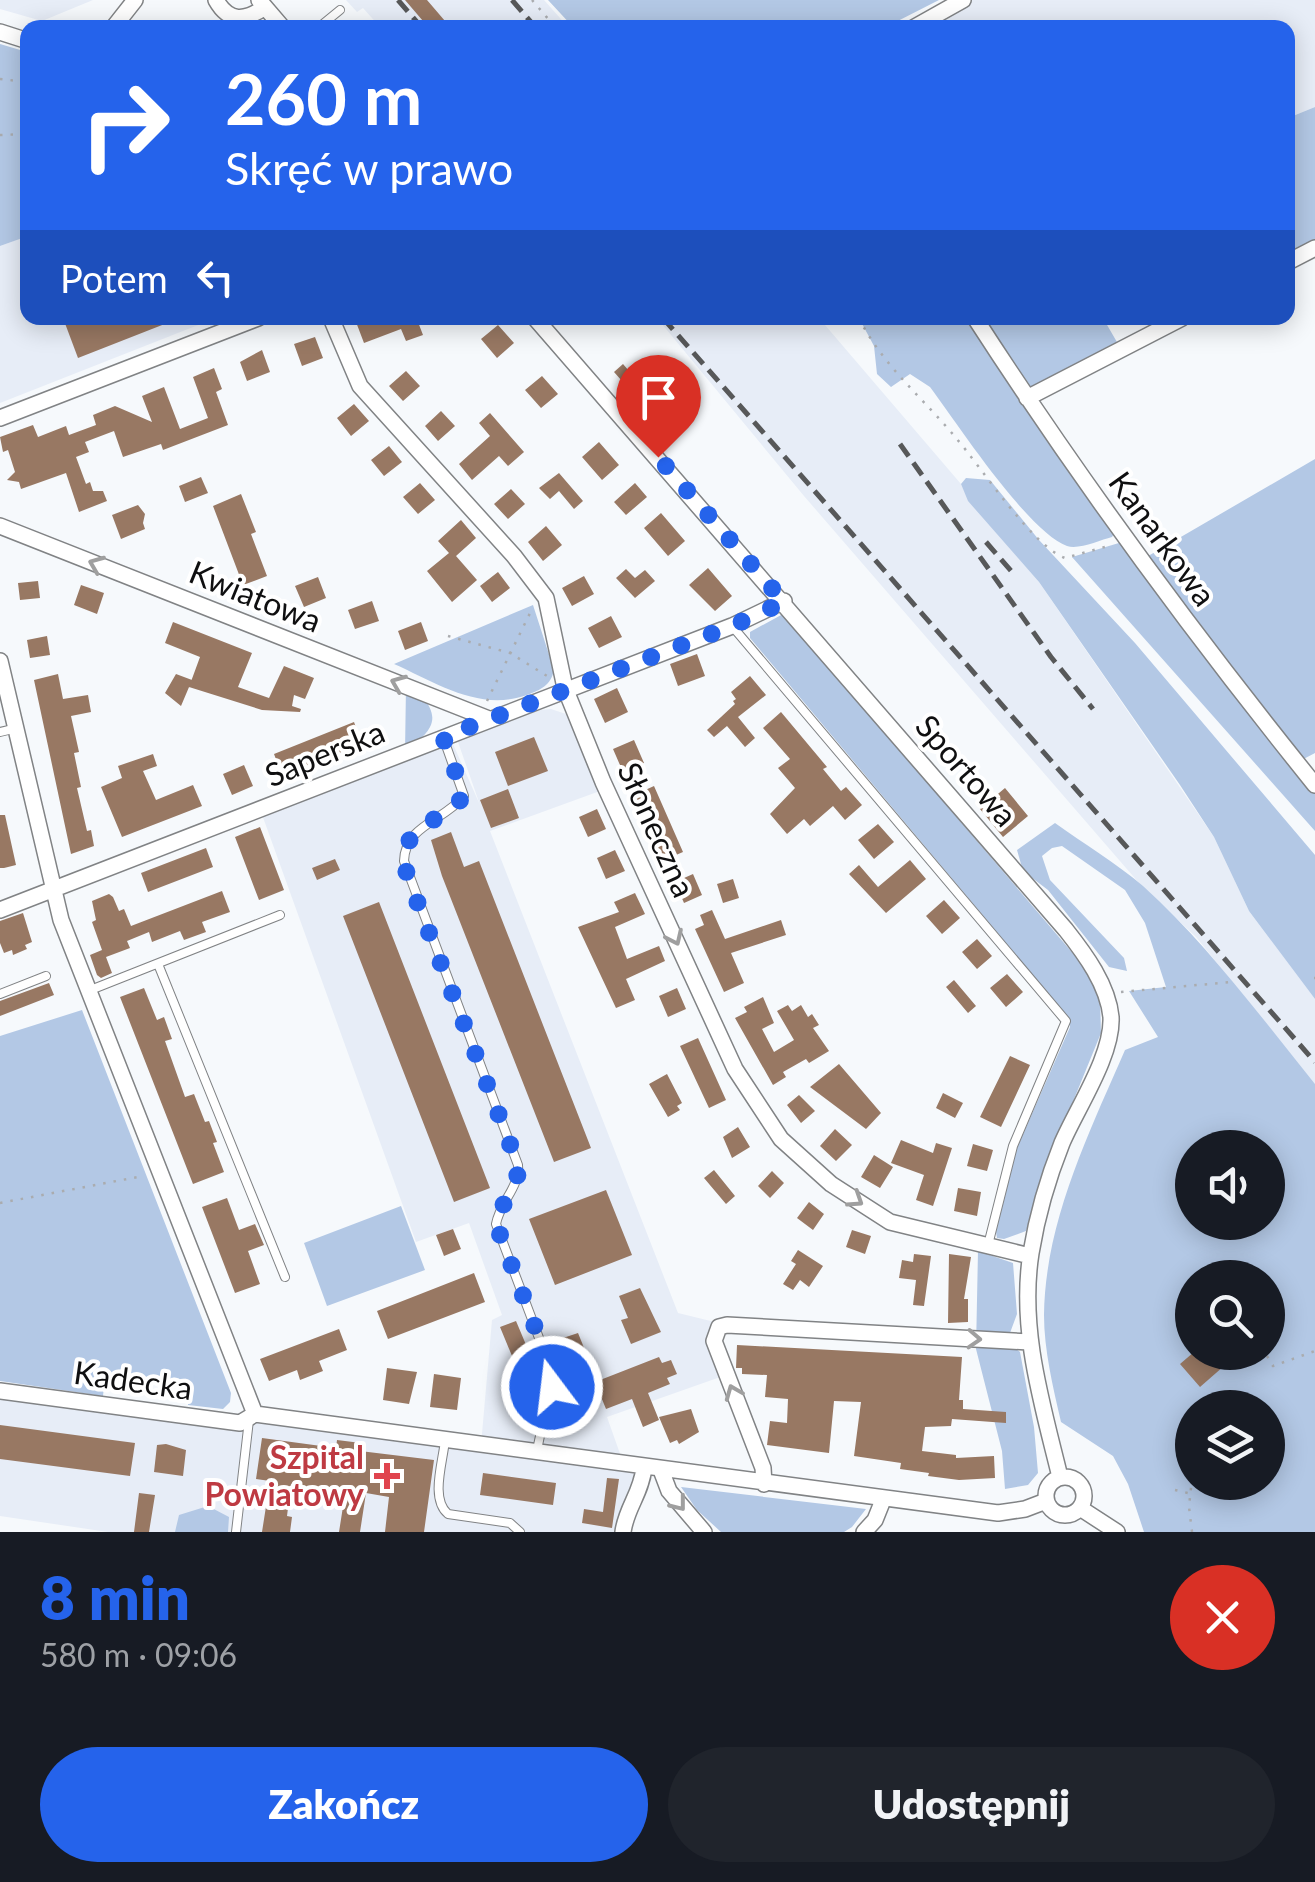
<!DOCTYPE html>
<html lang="pl">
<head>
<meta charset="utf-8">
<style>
  :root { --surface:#171b24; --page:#20242c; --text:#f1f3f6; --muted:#9ea1a6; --accent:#2563eb }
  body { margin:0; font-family:Lato,sans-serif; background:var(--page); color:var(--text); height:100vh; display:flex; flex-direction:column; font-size:38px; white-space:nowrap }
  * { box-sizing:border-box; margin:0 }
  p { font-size:32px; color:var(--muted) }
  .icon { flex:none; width:55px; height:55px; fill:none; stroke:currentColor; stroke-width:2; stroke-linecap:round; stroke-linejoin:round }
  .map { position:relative; height:1532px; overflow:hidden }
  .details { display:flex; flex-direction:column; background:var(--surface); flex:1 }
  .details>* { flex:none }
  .banner { position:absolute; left:20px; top:20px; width:1275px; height:305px; border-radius:20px; box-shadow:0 5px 25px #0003; background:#2563eb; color:#fff; overflow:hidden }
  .controls { position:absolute; left:1175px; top:1130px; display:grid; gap:20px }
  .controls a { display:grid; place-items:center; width:110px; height:110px; border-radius:50%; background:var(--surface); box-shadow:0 5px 25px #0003; font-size:50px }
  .pin { position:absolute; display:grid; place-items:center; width:85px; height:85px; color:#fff; margin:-102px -42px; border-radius:50% 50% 50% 0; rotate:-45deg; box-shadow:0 0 10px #0007 }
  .pin .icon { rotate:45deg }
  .me { position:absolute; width:110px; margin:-55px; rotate:345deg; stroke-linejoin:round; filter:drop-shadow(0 0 8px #0008) }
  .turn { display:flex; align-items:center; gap:35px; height:210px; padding:0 40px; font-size:45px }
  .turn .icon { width:130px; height:130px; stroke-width:2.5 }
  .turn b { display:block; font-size:70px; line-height:85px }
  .then { display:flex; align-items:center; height:95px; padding:0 40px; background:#0003; gap:20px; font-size:38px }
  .round { display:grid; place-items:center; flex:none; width:105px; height:105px; border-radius:52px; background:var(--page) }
  .summary { display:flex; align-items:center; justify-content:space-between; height:170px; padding:0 40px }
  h1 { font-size:60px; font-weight:800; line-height:75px; color:var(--accent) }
  .primary-button { display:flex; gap:20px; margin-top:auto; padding:20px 40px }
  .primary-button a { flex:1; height:115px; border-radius:60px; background:var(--accent); color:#fff; font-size:40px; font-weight:800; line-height:115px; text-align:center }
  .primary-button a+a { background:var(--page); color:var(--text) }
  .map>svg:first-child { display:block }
  .built { fill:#e7edf7 }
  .green { fill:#b3c8e5; fill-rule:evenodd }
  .building { fill:#987863 }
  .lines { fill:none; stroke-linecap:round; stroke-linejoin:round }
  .service-casing { stroke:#818385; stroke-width:10 }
  .minor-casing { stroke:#818385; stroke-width:18 }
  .path { stroke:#aaacaf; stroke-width:2.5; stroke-dasharray:2.5 8; stroke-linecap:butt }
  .service { stroke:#fff; stroke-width:8 }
  .minor { stroke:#fff; stroke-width:15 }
  .rail { stroke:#575859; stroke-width:5; stroke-dasharray:15 8; stroke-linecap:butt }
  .oneway { stroke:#9f9f9f }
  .route { stroke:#2563eb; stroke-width:18; stroke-dasharray:0 32.4 }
  .health-dot { fill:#e0444e; stroke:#fff; stroke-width:4 }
  .labels { text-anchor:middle; stroke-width:8; stroke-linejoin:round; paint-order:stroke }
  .street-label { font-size:32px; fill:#0f0f10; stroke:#fff }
  .health-label { font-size:32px; font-weight:bold; fill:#be3a42; stroke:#fff; text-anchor:end }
</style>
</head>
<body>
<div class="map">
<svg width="1315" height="1532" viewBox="0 0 1315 1532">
  <rect width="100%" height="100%" fill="#f6f9fc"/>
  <!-- built -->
  <path class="built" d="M0,0h93l-51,21 -42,-12z
    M346,0h198l24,27h-188l-17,-19 -6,4z
    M963,0h352v107l-27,11v-90h-375z
    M27,236l1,82h188l-216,85v-157z
    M657,318h162l142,166 8,17 70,81 175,255 35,74 66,88v85l-119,-147 -57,-54 -335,-387z
    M551,709l15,5 34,77 -110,40 188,482 49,12 -8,2 7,48 -119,42 17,48 20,3 -21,64h-515l-108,-16v-125l481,54 11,-125 10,-5 -33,-92 -53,19 -156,-433 189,-74 31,70 -22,-63 82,-32z"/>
  <!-- green -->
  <path class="green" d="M548,0h391l-53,27h-313z
    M0,44l27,8 1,184 -28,10z
    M1315,107v141l-27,14v-144z
    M859,318h244l18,31 -93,50 91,127 -7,11c-12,3 -33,13 -45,9 -39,-14 -110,-123 -137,-159l-20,-13 -19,13 -14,-13 -3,-28z
    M1315,459v294l-19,10 19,23v45l-243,-274 57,-17 14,19z
    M966,478l24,2 49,60 96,103 180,212v144l-66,-88 -35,-74 -34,-52 -141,-203 -71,-81 -7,-17z
    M533,605l21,65c-3,15 -13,20 -27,25 -48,17 -90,-12 -133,-31z
    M783,614l299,350 18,34 1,35 -40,98 -35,100 -22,8 -7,-1 -1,-6 21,-84 53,-121 -1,-9 -319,-380v-6z
    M406,686c14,6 33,24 24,41 -5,10 -18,18 -25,25z
    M1055,823c29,21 61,40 88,63 65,59 117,130 172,198v448h-171l-16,-48 -15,-28 -52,-34c-8,-35 -17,-72 -17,-107 1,-93 45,-182 81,-265l33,-13 -29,-46 37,-4 -21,-64 -20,-33 -63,-44 -10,2 -10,8 8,24 74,78 3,13 -18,-4 -61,-77 -25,-19 -6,-21zM1192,1148h76v74h-76zM1192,1278h76v74h-76zM1192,1408h76v74h-76z
    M82,1010l149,383 -1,9 -7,7 -35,-4 1,-19 -84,-9 -2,19 -103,-15v-345z
    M401,1206l24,64 -98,36 -23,-63z
    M978,1251l35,12 4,51 -10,27 13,11 14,75 4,46 -10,12 -23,4 -3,-38 -26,-102z
    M681,1487l185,22 -14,18 -8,5h-123l-24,-22z
    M208,1506l21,11 -1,15h-53l4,-17z"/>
  <!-- building -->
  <path class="building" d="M405,0h22l24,28h-22z
    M63,318h117l-102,40z
    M368,318h60l-10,4 5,13 -17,6 -5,-12 -37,14 -8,-21z
    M498,325l16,18 -17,15 -16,-19z
    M315,337l8,21 -21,8 -8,-22z
    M262,350l8,22 -23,9 -7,-19z
    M623,364l30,35 -8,8 -31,-35z
    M214,368l8,21 -6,3 12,33 -65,25 -2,-6 -38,13 -9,-26 -29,11 4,10 -13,5 10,27 4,-2 3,9h10l4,10 -28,11 -13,-39 -45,16 -2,-7 -12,-2 8,-8 -7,-22 -5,2 -3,-15 33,-12 5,12 28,-11 3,9 27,-10 -3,-10 22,-9 37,16 -10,-26 22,-9 16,42 28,-11 -15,-41z
    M406,371l14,15 -17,15 -14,-15z
    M542,376l16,18 -17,14 -16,-18z
    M354,404l15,17 -18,15 -14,-18z
    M441,411l14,15 -17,15 -13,-15z
    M490,413l34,39 -16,14 -9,-10 -27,24 -13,-16 31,-28 -11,-13z
    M599,442l20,23 -17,15 -20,-23z
    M389,446l13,16 -18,14 -13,-16z
    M559,473l24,28 -9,8 -15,-18 -9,8 -11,-11z
    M201,477l7,16 -23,9 -6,-16z
    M420,483l15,17 -17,14 -15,-17z
    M635,483l12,14 -21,18 -12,-13z
    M511,489l14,15 -17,15 -14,-15z
    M241,494l15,38 -5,2 16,42 -24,9 -30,-79z
    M138,505l7,9 -2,9 2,6 -24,10 -9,-24z
    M661,513l24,28 -17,15 -24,-28z
    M461,520l15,18 -20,18 21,24 -25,22 -25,-31 22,-18 -11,-12z
    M546,526l16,19 -19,16 -15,-19z
    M708,568l24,28 -17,15 -26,-26z
    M626,569l9,9 10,-8 10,11 -20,17 -19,-20z
    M498,572l12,16 -18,14 -12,-16z
    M584,576l10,18 -22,12 -10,-18z
    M318,577l8,21 -22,9 -9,-21z
    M38,581l2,17 -20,2 -2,-17z
    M81,585l23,8 -7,21 -23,-9z
    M372,601l7,20 -24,8 -7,-19z
    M611,616l11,21 -23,11 -11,-20z
    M173,622l79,31 -14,34 31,11 15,-32 30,12 -9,21 -11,-4 -2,11 9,3 -1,3 -38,-2 -73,-23 11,-30 -35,-14z
    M421,622l7,19 -23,9 -7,-19z
    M47,636l3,19 -20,3 -3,-18z
    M697,654l8,22 -27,10 -8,-22z
    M58,674l5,25 25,-4 3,17 -20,4 8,36 -5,1 7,34 -4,1 10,43 4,-1 3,16 -23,8 -37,-174z
    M176,674l16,6 -11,26 -16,-13z
    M750,676l16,19 -28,22 17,21 -10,9 -18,-21 -13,11 -7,-7 28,-26 -2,-3 3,-2 -5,-7z
    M617,688l11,24 -23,11 -11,-24z
    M781,712l46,55 -4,2 18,22 5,-4 16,18 -17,15 -12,-14 -23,20 -6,-7 -17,15 -17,-20 25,-26 -17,-20 12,-9 -27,-31z
    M354,722l8,22 -80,31 -8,-21z
    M534,737l14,34 -40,15 -13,-34z
    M634,740l10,23 -21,9 -10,-23z
    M153,754l4,12 -14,5 13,29 37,-15 9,21 -80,31 -21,-50 21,-9 -4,-12z
    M244,765l9,21 -21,9 -9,-21z
    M654,786l29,66 -21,9 -30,-65z
    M1005,788l23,28 -25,21 -23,-28z
    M508,789l11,29 -28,10 -11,-28z
    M597,809l9,20 -18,8 -9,-20z
    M0,815h5l11,50 -12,3h-4z
    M878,824l16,18 -20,17 -16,-19z
    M260,827l24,63 -25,10 -24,-63z
    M451,832l13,35 15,-6 112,287 -37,14 -112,-286 -11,-36z
    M206,848l7,19 -65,25 -7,-19z
    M615,850l10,21 -19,8 -9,-21z
    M335,859l5,11 -23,10 -5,-12z
    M910,860l16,19 -40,34 -37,-39 10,-9 19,22z
    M693,874l9,21 -18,8 -9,-21z
    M733,879l6,19 -16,5 -6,-19z
    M222,891l8,21 -28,10 4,10 -22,8 -4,-9 -28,11 -3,-10 -22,9 3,7 -24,9 6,16 -11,5 -4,-3 -7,-20 12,-5 -10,-28 4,-2 -4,-19 17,-7 4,3 6,14 5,-2 7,17z
    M635,893l10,21 -30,13 12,32 32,-13 6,15 -39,18 9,21 -19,8 -38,-81 41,-15 -5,-10z
    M944,900l16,18 -18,16 -16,-18z
    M379,902l111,286 -36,14 -111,-286z
    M712,910l13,29 56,-19 5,15 -55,18 13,30 -20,9 -29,-63 9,-4 -4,-10z
    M23,913l9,29 -7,3 2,4 -14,6 -1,-5 -8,3 -4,-10v-22z
    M977,939l15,17 -15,13 -15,-17z
    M1007,974l16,18 -17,15 -16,-19z
    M954,980l22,26 -8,7 -22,-26z
    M49,983l5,12 -54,21v-15z
    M144,988l13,32 7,-3 8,22 -7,2 20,56 9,-3 11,28 4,-1 8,21 -4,1 11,29 -31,12 -73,-187z
    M677,988l9,21 -18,8 -9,-21z
    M763,997l11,26 -12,6 12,23 20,-12 -17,-29 11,-6 4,6 9,-6 7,12 4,-3 7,11 -6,3 16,23 -20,12 -3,-4 -23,13 3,5 -13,8 -38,-67 12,-6 -3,-5z
    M698,1038l28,62 -17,8 -29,-62z
    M1010,1056l20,9 -29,62 -21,-10z
    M839,1064l42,49 -15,16 -56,-42z
    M667,1074l15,29 -5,3 3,4 -12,7 -19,-33z
    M943,1093l20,10 -8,15 -19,-10z
    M799,1095l16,16 -14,12 -14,-18z
    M738,1127l12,20 -18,11 -9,-21z
    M835,1129l17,16 -16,16 -16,-15z
    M901,1140l32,13 3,-10 16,5 -19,58 -17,-6 8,-25 -33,-12z
    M973,1144l20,6 -6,21 -20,-5z
    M874,1155l19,12 -13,21 -19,-11z
    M714,1170l21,26 -9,8 -22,-26z
    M772,1171l12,12 -14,15 -12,-12z
    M958,1188l23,4 -4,24 -23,-5z
    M606,1190l26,65 -77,30 -26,-66z
    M227,1198l12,32 16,-6 9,21 -16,6 12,33 -25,9 -33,-86z
    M809,1202l15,12 -11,16 -16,-12z
    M453,1229l8,20 -17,7 -8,-21z
    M852,1230l19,6 -6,18 -19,-7z
    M798,1250l25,16 -14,21 -9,-7 -7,10 -10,-6 13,-20 -5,-3z
    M914,1254l17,2 -7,50 -11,-1 3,-25 -17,-2 3,-18 11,2z
    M949,1254l22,3 -7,42h4v23l-20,1z
    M474,1273l11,29 -97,37 -11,-28z
    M640,1288l21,44 -30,12 -10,-24 7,-2 -9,-22z
    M516,1321l24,57 -16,7 -24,-58z
    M339,1329l8,21 -28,11 4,10 -23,9 -3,-10 -28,11 -9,-22z
    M578,1333l11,27 -18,7 -11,-28z
    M737,1345l225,12 -3,43h4v9l43,3v11l-54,-4 -1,7 -26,1 -3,24 34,4v3l38,-2 1,22 -36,2 -31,-4 1,-3 -29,-4 1,-6 -47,-7 7,-54 -27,-1 -5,52 -62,-8 3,-24 17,2 1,-24 -23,-2 2,-22 -25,-1v-6h-6z
    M1194,1352h46l-40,35 -20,-23z
    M659,1357l3,6 9,-3 6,14 -10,4 3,6 -22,9 11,27 -16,7 -11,-28 -26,10 -11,-27z
    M387,1368l30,4 -8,32 -26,-4z
    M434,1374l27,4 -4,32 -27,-3z
    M691,1409l8,23 -20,12 -2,-4 -7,3 -11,-26z
    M0,1425l135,18 -5,33 -130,-17z
    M262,1438l74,10 1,-8 24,3 -1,8 74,9 -10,72h-39l4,-35 -23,-4 -6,39h-21l6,-38 -54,-10 -4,32 5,1 -2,15h-28l8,-51 -14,-2z
    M166,1444l20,6 -3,26 -29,-4 3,-27z
    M483,1473l73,10 -3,22 -73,-10z
    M607,1478l12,1 -7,49 -30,-5 2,-14 19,3z
    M139,1493l16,2 -6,37h-15z"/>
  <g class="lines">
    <defs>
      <path id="service" d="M318,28l22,-18
        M732,626l334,395 -53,125 -25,99
        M0,732l17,-4
        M443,737l21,59c-20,25 -59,29 -60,65l114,304c2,22 -18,37 -22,59l57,151 -16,75
        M158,964l127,313
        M88,991l192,-76
        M0,994l46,-18
        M445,1440c-2,22 -15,59 3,74l62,9 10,9
        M236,1532l13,-112"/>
      <path id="minor" d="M216,0c13,23 29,21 49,7
        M259,0l24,28
        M113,28l22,-28
        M913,28l50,-28
        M0,32l28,9
        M1288,262l27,-14
        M331,318l29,68 154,170 32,42 19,90 38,94 132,287 46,70 50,45 59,38 140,34
        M535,318l531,612c19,24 42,55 45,87 2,38 -34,91 -49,126 -14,35 -25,73 -31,110 -12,76 11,150 29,224
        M975,318c104,161 219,317 340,467
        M1027,398l155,-80
        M0,418l258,-100
        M0,526l489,193
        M0,661l61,259 194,494
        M0,910l732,-284 52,-25
        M0,1391l240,32 15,-9
        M255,1414l743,99 27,-4 21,-8
        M661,1470l8,21 35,41
        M1046 1496a19 19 0 1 1 38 0a19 19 0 1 1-38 0Z
        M764,1484l-1,-16 -49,-127 5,-14 8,-2 302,17
        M1080,1508l37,24
        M623,1532c3,-24 18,-38 21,-64
        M864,1532l11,-12 8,-20"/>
    </defs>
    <!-- service casing -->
    <use href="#service" class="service-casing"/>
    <!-- minor casing -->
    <use href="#minor" class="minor-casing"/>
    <!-- path -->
    <path class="path" d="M532,0l24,28
      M0,79l28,3
      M0,135l28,-1
      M859,318c23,47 64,80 97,120 26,30 75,107 109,120l47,-13
      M448,636l62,17 37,23
      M487,701l46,-94
      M1314,978h1
      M1121,992l110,-10
      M0,1203l143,-27
      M1267,1356l6,10 42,-15
      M1175,1490l13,3
      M1192,1532l-3,-25 3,-29"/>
    <!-- service -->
    <use href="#service" class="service"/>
    <!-- minor -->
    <use href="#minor" class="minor"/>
    <!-- rail -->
    <path class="rail" d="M398,0l24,28
      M512,0l24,28
      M663,318l652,744
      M900,444l151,213 42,52
      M986,542l26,30"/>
  </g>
  <!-- one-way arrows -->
  <defs><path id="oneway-chevron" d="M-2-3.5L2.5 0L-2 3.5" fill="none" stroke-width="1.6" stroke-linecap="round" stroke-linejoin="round" transform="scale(2.5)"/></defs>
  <g class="oneway">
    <use href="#oneway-chevron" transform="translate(96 564) rotate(-158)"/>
    <use href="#oneway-chevron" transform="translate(398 683) rotate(-158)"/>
    <use href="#oneway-chevron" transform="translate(675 938) rotate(65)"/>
    <use href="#oneway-chevron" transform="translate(856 1200) rotate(33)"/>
    <use href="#oneway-chevron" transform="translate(974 1339) rotate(3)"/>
    <use href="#oneway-chevron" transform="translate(733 1392) rotate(-112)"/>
    <use href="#oneway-chevron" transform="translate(679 1504) rotate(52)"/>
  </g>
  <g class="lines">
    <!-- route -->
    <path class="route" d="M552,1387l1,-12 -57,-151c4,-22 24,-37 22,-59l-111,-290c-11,-53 30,-47 57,-79l-21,-59 289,-111 52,-24 -126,-145"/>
  </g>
  <!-- markers -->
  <path class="health-dot" d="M382 1461h10v10h10v10h-10v10h-10v-10h-10v-10h10z"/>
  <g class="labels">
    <!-- street labels -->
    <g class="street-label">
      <text transform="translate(1162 539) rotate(54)" y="11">Kanarkowa</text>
      <text transform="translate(255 597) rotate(22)" y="11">Kwiatowa</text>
      <text transform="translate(325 754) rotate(-22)" y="11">Saperska</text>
      <text transform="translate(966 771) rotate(49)" y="11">Sportowa</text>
      <text transform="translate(656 830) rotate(66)" y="11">Słoneczna</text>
      <text transform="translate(133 1381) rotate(8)" y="11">Kadecka</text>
    </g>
    <!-- health labels -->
    <g class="health-label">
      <text x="364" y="1469">Szpital<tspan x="364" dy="37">Powiatowy</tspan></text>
    </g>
  </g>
</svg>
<div class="controls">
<a><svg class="icon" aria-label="sound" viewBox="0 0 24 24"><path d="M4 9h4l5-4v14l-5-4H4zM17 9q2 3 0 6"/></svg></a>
<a><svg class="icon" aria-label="search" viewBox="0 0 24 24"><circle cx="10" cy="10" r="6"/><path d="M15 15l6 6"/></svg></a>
<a><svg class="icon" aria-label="layers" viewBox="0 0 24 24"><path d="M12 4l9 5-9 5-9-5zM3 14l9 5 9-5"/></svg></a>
</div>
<div class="pin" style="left:658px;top:457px;background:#d93025"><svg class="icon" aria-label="arrive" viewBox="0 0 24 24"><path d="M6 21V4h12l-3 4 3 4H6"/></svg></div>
<svg class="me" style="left:552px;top:1387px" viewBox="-20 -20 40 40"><circle r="17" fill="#2563eb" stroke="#fff" stroke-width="3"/><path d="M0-11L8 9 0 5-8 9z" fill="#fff"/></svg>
<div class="banner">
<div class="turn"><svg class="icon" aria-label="right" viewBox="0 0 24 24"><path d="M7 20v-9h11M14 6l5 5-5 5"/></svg><div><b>260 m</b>Skręć w prawo</div></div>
<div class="then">Potem<svg class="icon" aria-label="left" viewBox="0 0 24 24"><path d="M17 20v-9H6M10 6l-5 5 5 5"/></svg></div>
</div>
</div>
<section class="details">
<div class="summary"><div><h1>8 min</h1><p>580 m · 09:06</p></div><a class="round" style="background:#d93025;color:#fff"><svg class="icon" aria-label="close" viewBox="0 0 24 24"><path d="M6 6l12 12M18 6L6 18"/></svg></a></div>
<div class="primary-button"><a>Zakończ</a><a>Udostępnij</a></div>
</section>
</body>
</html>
